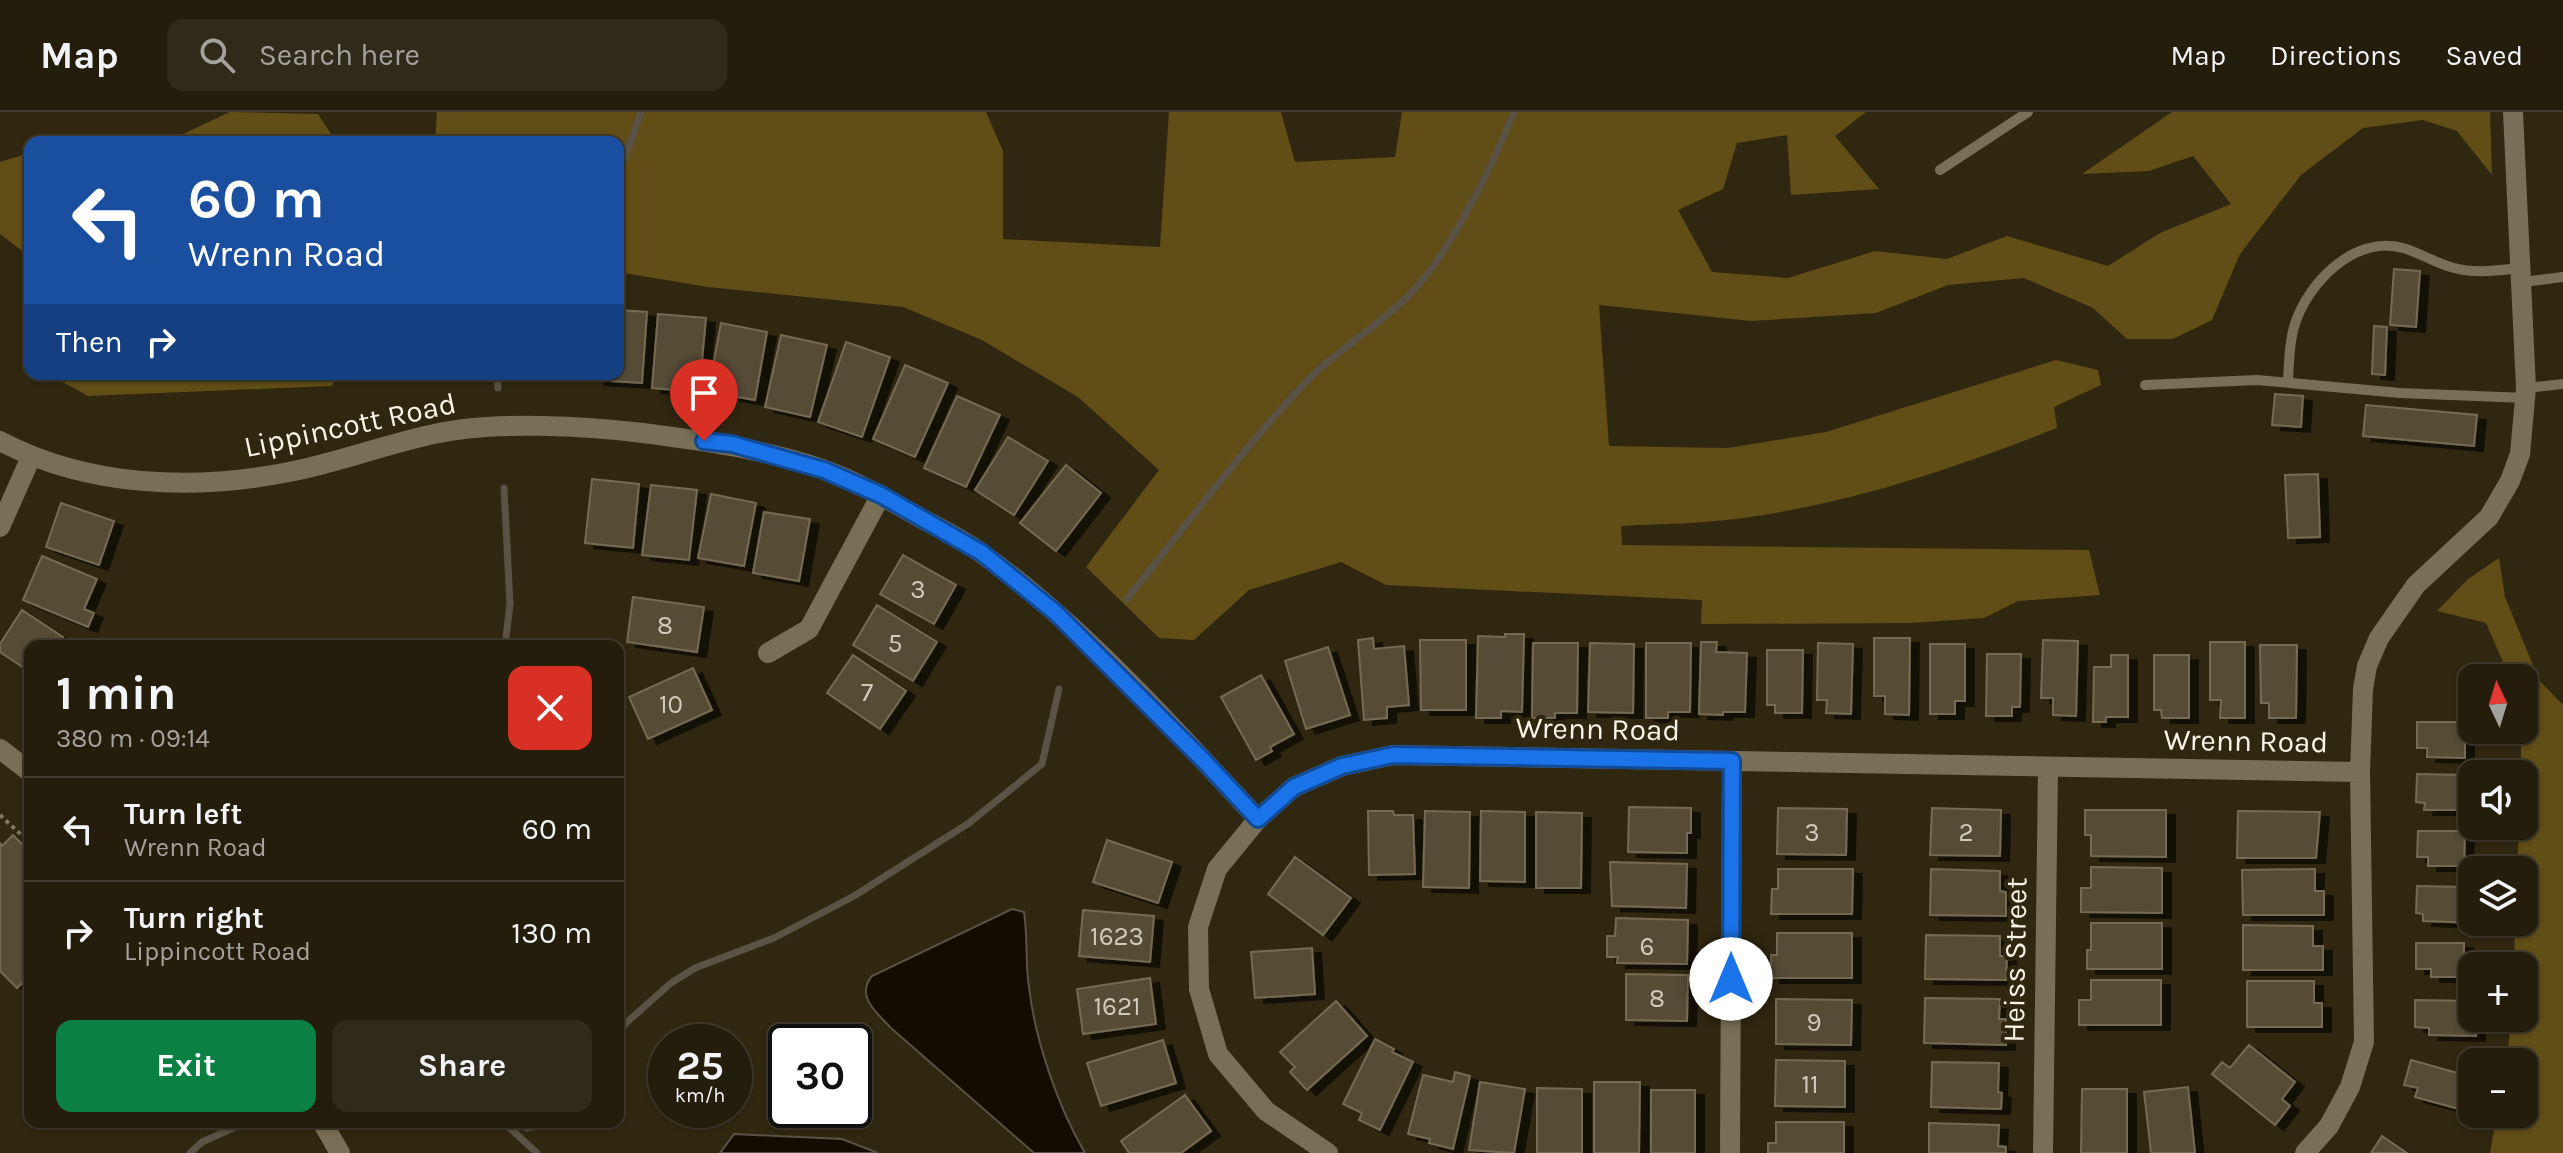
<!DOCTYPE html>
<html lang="en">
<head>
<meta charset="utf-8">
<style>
  :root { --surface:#241d0c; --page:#302a1a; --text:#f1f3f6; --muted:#a3a29d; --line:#413b2d; --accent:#0b8043 }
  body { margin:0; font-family:Karla,sans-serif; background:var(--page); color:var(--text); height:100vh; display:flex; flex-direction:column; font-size:30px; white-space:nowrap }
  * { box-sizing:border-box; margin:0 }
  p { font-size:26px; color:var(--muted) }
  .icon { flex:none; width:44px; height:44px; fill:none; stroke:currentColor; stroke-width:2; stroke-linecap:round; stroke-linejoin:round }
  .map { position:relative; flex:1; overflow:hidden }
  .panel { position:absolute; left:24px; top:528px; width:600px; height:488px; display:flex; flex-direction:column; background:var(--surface); border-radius:16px; box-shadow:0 2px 6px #0004,0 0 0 2px var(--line) }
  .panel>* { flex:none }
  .guide { position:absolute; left:24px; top:24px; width:600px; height:244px; border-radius:16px; box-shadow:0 2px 6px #0004,0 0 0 2px var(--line); background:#1a4fa0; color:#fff; overflow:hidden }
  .needle { width:52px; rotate:356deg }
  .buttons { position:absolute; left:2458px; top:552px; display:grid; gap:16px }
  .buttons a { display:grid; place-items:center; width:80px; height:80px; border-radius:16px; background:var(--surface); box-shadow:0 2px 6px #0004,0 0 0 2px var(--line); font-size:40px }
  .speed { position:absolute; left:648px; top:912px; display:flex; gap:16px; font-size:40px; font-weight:700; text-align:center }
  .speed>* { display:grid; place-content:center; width:104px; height:104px; border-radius:50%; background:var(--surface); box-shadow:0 2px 6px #0004,0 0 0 2px var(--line); line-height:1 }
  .speed small { font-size:20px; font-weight:400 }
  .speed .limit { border:4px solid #111; border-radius:12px; background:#fff; color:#111 }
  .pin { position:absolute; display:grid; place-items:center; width:68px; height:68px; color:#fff; margin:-82px -34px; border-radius:50% 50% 50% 0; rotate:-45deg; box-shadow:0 0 8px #0007 }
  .pin .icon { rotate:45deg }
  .me { position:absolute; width:88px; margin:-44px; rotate:0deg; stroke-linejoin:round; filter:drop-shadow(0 0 6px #0008) }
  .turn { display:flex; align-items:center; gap:28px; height:168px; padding:0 32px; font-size:36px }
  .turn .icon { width:104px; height:104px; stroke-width:2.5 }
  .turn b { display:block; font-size:56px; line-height:68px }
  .then { display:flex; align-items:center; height:76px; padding:0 32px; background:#0003; gap:16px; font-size:30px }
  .round { display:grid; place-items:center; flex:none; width:84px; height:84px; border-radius:16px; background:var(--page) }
  .head { display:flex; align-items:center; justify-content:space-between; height:136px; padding:0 32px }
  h1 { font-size:48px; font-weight:700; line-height:60px }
  .cta { display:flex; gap:16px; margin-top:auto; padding:16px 32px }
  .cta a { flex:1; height:92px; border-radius:16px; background:var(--accent); color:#fff; font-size:32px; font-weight:700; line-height:92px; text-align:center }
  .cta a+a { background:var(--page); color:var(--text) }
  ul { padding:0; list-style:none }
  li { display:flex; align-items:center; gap:24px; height:104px; padding:0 32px; border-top:2px solid var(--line) }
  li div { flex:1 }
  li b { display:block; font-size:30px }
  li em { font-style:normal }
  header { display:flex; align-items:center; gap:48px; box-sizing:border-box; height:112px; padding:0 40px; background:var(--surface); border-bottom:2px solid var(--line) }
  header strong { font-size:38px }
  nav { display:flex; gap:44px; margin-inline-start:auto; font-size:28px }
  .search { width:560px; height:72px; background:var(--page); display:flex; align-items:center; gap:20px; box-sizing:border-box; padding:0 28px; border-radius:16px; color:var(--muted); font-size:30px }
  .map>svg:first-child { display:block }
  .forest { fill:#614d16 }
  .water { fill:#140c00; stroke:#595245; stroke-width:2 }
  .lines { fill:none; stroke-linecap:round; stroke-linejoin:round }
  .stream { stroke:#595245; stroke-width:7 }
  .building { fill:#564c34; stroke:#756b52; stroke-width:2; filter:url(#shadow) }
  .path { stroke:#7f7864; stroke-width:4; stroke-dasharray:4 4; stroke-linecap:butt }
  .lane { stroke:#796f56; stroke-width:10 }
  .street { stroke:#796f56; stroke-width:20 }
  .route-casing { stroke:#114b97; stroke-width:20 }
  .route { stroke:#1a73e8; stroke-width:14 }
  .labels { text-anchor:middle; stroke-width:8; stroke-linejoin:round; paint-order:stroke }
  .number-label { font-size:26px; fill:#d0caba }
  .street-label { font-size:30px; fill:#f9f4e6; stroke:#302710 }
</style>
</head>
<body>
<header>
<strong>Map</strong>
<div class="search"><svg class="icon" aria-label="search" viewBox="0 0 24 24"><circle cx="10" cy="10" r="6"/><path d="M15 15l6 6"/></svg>Search here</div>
<nav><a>Map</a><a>Directions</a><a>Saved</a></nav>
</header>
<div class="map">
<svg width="2563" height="1041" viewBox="0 0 2563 1041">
  <defs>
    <filter id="shadow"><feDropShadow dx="9" dy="5" stdDeviation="0" flood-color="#0009"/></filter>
  </defs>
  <rect width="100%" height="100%" fill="#302710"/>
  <!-- forest -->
  <path class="forest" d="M230,0l88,2 18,28h-170z
    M437,0h549l17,39v88l157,8 9,-135h112l14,50 100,-5 7,-45h464l-31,24 44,53 -88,6 -4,-60 -50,8 -14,46 -45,21 34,62 76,6 87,-27 72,8 60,-23 101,30 52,-33 71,-29 -38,-48 -44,15 -67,3 90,-62h318l2,63 -35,-44 -34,-11 -60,8 -62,47 -61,79 -28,66 -39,19h-46l-34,-31 -69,-30 -76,7 -72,28 -125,8 -152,-16 10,141 118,2 99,-16 230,-72 42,10 3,15 -47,22 3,21c-107,42 -216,79 -331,92 -35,4 -70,4 -105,6l1,19 467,5 11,45 -82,6 -34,17 -73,5 -210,1 1,-24 -316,-15 -45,-23 -92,28 -55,50 -35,-2 -73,-71 73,-97 -81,-73 -96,-57 -79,-33 -195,-20 -90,-15v-130h-183z
    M30,41v104l-30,-23v-72z
    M59,262h279l-6,12 -244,10 -29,-16z
    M2499,446l6,39 34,83 24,25v448h-73l7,-39h27v-52h-18l6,-44h12v-52h-10l1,-44h9v-52h-7l2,-44h5v-52h-4l4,-96h-14l-24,-55 -49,-12 31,-32z"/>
  <!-- water -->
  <path class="water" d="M1012,797l12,3c4,24 1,50 5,75 6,53 29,120 56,166h-51l-143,-125c-14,-15 -36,-32 -19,-52z
    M734,1022l108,5 36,14h-158z"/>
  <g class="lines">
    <!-- stream -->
    <path class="stream" d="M618,66l23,-66
      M497,262l1,14
      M504,376l6,116 -5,42
      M1127,487c58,-73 114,-148 178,-216 32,-34 75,-57 107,-91 40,-42 80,-126 102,-180
      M618,924l7,-12 46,-41 24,-15 79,-30 80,-42 115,-73 73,-59 17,-75
      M503,1010l34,31
      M507,1010l20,6 30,-6
      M190,1041l12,-11 45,-20"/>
  </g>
  <!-- building -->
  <path class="building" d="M2394,157l26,2 -4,56 -26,-2z
    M618,198l29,2 -5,71 -47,-3 1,-6h22z
    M658,202l48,4 -7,74 -47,-4z
    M721,211l46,9 -12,68 -47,-8z
    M2374,214l13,1 -2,48 -13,-1z
    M781,223l46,10 -17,72 -45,-10z
    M846,230l44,15 -28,80 -44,-15z
    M905,253l43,18 -33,74 -42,-18z
    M2275,282l28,2 -2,31 -29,-2z
    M957,284l43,19 -34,72 -42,-19z
    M2366,293l111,10 -3,31 -111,-10z
    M1008,325l40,24 -34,54 -39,-25z
    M1066,353l35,28 -45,58 -36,-28z
    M2318,362l2,63 -32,1 -3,-63z
    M592,367l47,5 -6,64 -48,-5z
    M651,373l46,5 -8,70 -47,-5z
    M711,382l45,9 -12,63 -46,-8z
    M61,391l53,18 -15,44 -53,-18z
    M764,400l46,7 -11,62 -46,-8z
    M903,443l53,30 -22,39 -54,-30z
    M42,444l55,23 -13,30 10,4 -6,14 -65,-27z
    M633,485l71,10 -7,45 -70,-10z
    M877,493l60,37 -24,39 -60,-36z
    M22,498l41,27 -6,9h-27v26l-30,-20v-8z
    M1505,522h19l-2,78 -21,-1v7h-25l2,-82 27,1z
    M1373,526l1,11 30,-3 5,59 -22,2v11l-23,2 -6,-80z
    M1874,526h36l-1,77 -24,-1v-18h-11z
    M1420,528h46v70h-45z
    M2043,528l35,1 -2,75 -23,-1v-17h-12z
    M1701,530h16l-1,10 31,1 -2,59h-22v3l-24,-1z
    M2210,530h35v76h-25l1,-18h-11z
    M1533,531h45l-1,70h-22v5h-23z
    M1590,531l44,1 -1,69 -45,-1z
    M1646,531h45l-1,69h-22v6h-22z
    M1818,531l35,1 -2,70 -25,-1 1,-13h-10z
    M1930,532h35v57h-10v13h-25z
    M2260,533h37l-1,73h-27v-15h-8z
    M1328,535l22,68 -44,14 -21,-68z
    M1767,538h36l-1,63h-27v-8h-8z
    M1987,542h34l-1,53h-8v9h-26z
    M853,543l53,36 -26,38 -53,-36z
    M2111,543h17v62h-22v5h-13l1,-55h17z
    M2154,543h35v63h-27l-1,-8h-7z
    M693,556l19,42 -64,29 -19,-42z
    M1261,563l33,59 -24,13 2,4 -16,9 -35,-63z
    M2417,610h48v36l-38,-1v-9h-10z
    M2417,662l55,1v35h-48l1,-7 -9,-1z
    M1629,695l62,1v25h-4v20l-59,-1z
    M1778,696l69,1 -1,46 -69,-1z
    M1932,696l69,2 -1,46 -70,-1z
    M2085,698h81v47l-75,-1v-21h-6z
    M1368,699h25l1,4h19l2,59 -46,1z
    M1425,699l45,1 -1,76 -46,-1z
    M1481,699l44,1v70l-45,-1z
    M2238,699l82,1 -4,46h-79z
    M1536,700l46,1 -1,75h-45z
    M2418,719h47l-1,35h-36v-9h-11z
    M13,723l17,17v123l-13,13 -17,-17v-128l2,3z
    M1107,728l65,22 -14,41 -65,-21z
    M1295,745l56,41 -28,37 -55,-41z
    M1610,750l77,2 -1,44 -74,-2z
    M2091,755l71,1v45l-81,-1v-24h10z
    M1778,757h75l-1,45h-81l1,-25h6z
    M1931,757l69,2v20l6,1v24l-76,-1z
    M2315,757v22h9v24h-81l-1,-45z
    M2417,774l55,1v35l6,1 -55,-2v-7l-7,-1z
    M1083,798l71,6 -4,46 -71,-6z
    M1616,806l72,2 -1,44 -70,-1 1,-6h-11v-21h8z
    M2091,811h71v46h-75v-19h4z
    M2243,813l70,1v20h10v24h-80z
    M1777,821h75v45h-81v-23h6z
    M1926,823l74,1v20h7l-1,24 -81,-1z
    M2416,831h48v34h-33v-8h-15z
    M1312,836l3,46 -60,4 -4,-46z
    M1626,862l62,1 -1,46 -61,-1z
    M1150,866l6,46 -73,10 -6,-45z
    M2091,868h70v45h-82v-25h12z
    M2247,869h67v22h8v24h-75z
    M1925,886l75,1 -1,20h7v26l-82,-2z
    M1776,887l76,1 -1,45 -75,-1z
    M2415,888l57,1v17h5l-1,18 -47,-1v-7l-14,-1z
    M1336,889l31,35 -60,54 -17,-18 5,-5 -15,-15z
    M1375,927l19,10 -2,3 21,10 -33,68 -21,-10 3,-7 -19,-9z
    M1163,928l13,43 -75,23 -14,-43z
    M2249,933l46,37 -13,17 8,7 -15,19 -63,-51 10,-12 8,6z
    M1776,948l69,1v46l-70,-1z
    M2411,948l61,17 -2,35 -55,-15 3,-9 -14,-3z
    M1932,950l67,1 -1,29 4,1 -1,16 -70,-2z
    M1455,960l15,4 -17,73 -24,-6 1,-4 -22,-5 15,-59 30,7z
    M1480,970l45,7 -11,64 -45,-3z
    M1594,970h46l-1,71h-45z
    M2188,975l7,66h-44l-7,-61z
    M1537,976l45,1v64h-45z
    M2082,977h45v64h-46z
    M1651,978h44v63h-44z
    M1185,983l26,36 -30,22h-52l-8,-12z
    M1776,1010h68v31h-76v-10h8z
    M1929,1011l70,2 -1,21 8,1v6h-77z
    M2382,1024l25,17h-36z"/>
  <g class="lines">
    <!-- path -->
    <path class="path" d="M0,703l30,28"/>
    <!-- lane -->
    <path class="lane" d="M1940,58l88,-58
      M2523,170l40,-5
      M2288,269c1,-18 1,-37 6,-54 13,-44 60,-92 109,-79 18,5 34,16 51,20 22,6 46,2 68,0
      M2145,273l112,-5 143,13 126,5
      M2526,276l37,-4"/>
    <!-- street -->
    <path class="street" d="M0,329c88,46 193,50 289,31 49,-9 99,-29 150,-39 56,-12 147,-7 204,0 62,8 120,16 179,36 34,12 65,30 95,47 22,12 47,24 67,39 100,72 190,174 274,264
      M0,415l31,-70
      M768,541l41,-24 72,-134
      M0,637l30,23
      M322,1010l18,31
      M1328,1041l-62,-42 -48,-57 -19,-65 -1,-62 19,-58 41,-50 36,-32 48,-21 51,-11 967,17
      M1730,1041l2,-392
      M2043,1041l5,-385
      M2305,1041l24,-27 21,-39 14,-45 -4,-270 3,-83 4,-23 12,-28 37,-53 73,-68 21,-36 10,-27 6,-66 -13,-276"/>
  </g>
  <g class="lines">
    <defs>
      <path id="route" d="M704,329l28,3 92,26 57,25 101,58 74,60 148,148 54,58 36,-32 48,-21 51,-11 339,6 -1,218"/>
    </defs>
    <!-- route casing -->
    <use href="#route" class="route-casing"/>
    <!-- route -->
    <use href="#route" class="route"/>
  </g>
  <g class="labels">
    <!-- number labels -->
    <g class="number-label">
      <text x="918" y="486">3</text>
      <text x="665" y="522">8</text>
      <text x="895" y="540">5</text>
      <text x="867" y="589">7</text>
      <text x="671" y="601">10</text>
      <text x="1812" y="729">3</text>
      <text x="1966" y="729">2</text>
      <text x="1117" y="833">1623</text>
      <text x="1647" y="843">6</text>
      <text x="1657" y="895">8</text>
      <text x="1117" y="903">1621</text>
      <text x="1814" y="919">9</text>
      <text x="1810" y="981">11</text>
    </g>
    <!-- street labels -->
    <g class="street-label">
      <text transform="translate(350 313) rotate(-12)" y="10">Lippincott Road</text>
      <text transform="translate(1598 617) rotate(1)" y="10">Wrenn Road</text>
      <text transform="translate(2246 629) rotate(1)" y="10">Wrenn Road</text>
      <text transform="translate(2015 848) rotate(-89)" y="10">Heiss Street</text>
    </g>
  </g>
</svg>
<div class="buttons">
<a><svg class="needle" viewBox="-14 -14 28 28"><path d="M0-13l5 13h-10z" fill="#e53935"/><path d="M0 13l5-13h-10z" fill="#a3a29d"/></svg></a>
<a><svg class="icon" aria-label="sound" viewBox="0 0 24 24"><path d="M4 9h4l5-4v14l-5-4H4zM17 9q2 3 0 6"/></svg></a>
<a><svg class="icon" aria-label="layers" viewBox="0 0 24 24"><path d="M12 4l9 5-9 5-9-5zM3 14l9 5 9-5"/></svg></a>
<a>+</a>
<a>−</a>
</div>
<div class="speed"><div>25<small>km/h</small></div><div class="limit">30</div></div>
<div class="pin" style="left:704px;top:329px;background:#d93025"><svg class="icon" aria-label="arrive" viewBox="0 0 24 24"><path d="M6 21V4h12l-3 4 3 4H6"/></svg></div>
<svg class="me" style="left:1731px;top:867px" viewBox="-20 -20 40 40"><circle r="19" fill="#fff"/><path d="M0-13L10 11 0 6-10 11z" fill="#1a73e8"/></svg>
<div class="guide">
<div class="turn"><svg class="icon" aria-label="left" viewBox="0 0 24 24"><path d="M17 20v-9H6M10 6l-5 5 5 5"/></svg><div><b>60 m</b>Wrenn Road</div></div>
<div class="then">Then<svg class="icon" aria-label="right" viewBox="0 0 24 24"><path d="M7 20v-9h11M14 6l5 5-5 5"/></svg></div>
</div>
<section class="panel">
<div class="head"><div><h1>1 min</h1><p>380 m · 09:14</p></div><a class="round" style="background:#d93025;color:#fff"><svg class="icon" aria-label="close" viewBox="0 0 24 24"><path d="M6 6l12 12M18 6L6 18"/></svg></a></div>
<ul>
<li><svg class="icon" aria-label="left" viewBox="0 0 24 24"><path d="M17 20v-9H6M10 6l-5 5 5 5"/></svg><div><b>Turn left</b><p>Wrenn Road</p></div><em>60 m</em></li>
<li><svg class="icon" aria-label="right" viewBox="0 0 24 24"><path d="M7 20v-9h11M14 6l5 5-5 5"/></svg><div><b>Turn right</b><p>Lippincott Road</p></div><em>130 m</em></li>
</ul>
<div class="cta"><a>Exit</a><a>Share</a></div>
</section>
</div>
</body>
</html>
